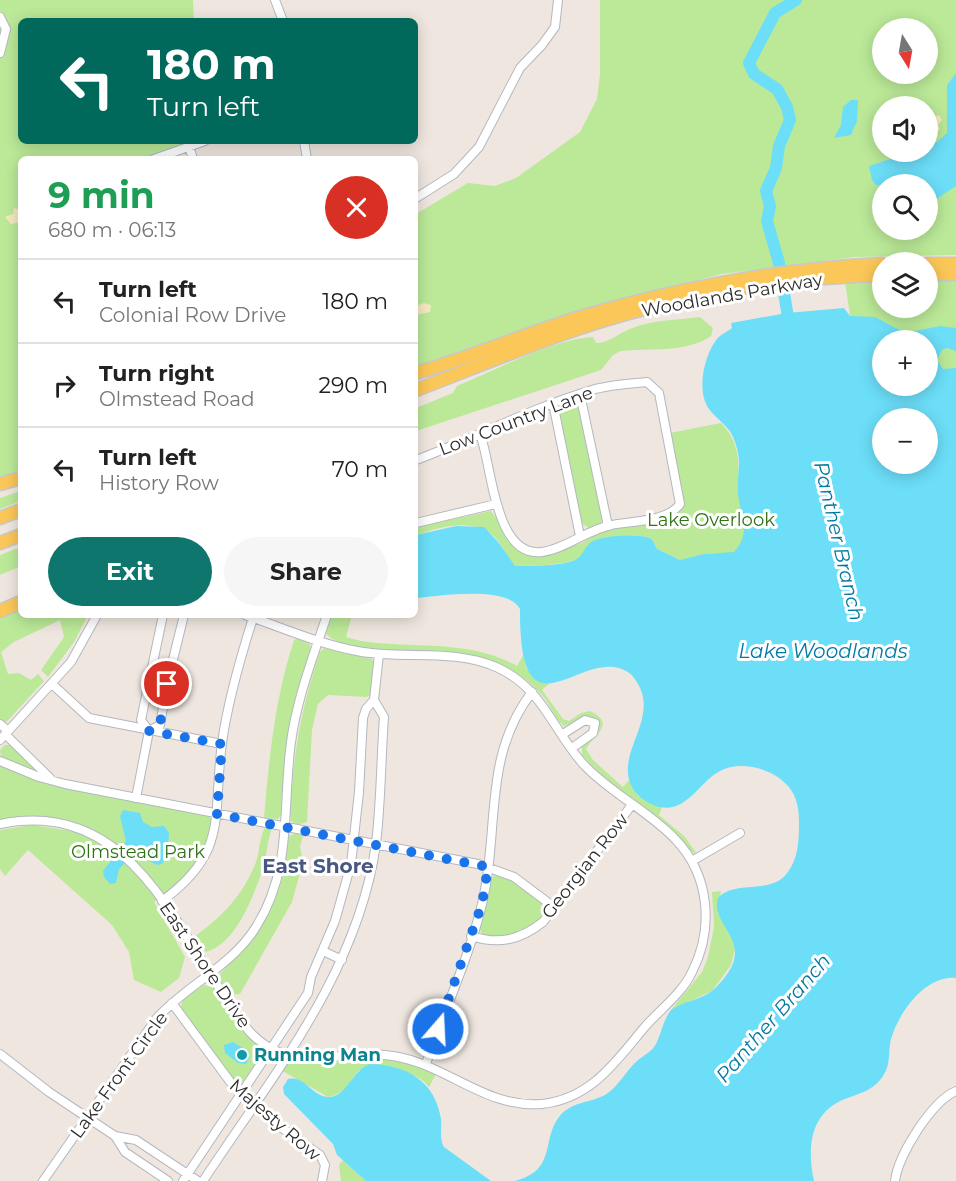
<!DOCTYPE html>
<html lang="en">
<head>
<meta charset="utf-8">
<style>
  :root { --surface:#fff; --page:#f6f6f6; --text:#222; --muted:#767676; --line:#e0e0e0; --accent:#0f766e }
  body { margin:0; font-family:Montserrat,sans-serif; background:var(--page); color:var(--text); height:100vh; display:flex; flex-direction:column; font-size:22px; white-space:nowrap }
  * { box-sizing:border-box; margin:0 }
  p { font-size:20px; color:var(--muted) }
  .icon { flex:none; width:33px; height:33px; fill:none; stroke:currentColor; stroke-width:2; stroke-linecap:round; stroke-linejoin:round }
  .map { position:relative; flex:1; overflow:hidden }
  .sheet { position:absolute; left:18px; top:156px; width:400px; height:462px; display:flex; flex-direction:column; background:var(--surface); border-radius:9px; box-shadow:0 3px 15px #0003 }
  .sheet>* { flex:none }
  .top-card { position:absolute; left:18px; top:18px; width:400px; height:126px; border-radius:9px; box-shadow:0 3px 15px #0003; background:#00695c; color:#fff; overflow:hidden }
  .needle { width:39px; rotate:169deg }
  .controls { position:absolute; left:872px; top:18px; display:grid; gap:12px }
  .controls a { display:grid; place-items:center; width:66px; height:66px; border-radius:50%; background:var(--surface); box-shadow:0 3px 15px #0003; font-size:30px }
  .pin { position:absolute; display:grid; place-items:center; width:51px; height:51px; color:#fff; margin:-26px; border:3px solid #fff; border-radius:50%; box-shadow:0 2px 6px #0007 }
  .me { position:absolute; width:66px; margin:-33px; rotate:19deg; stroke-linejoin:round; filter:drop-shadow(0 0 4px #0008) }
  .turn { display:flex; align-items:center; gap:21px; height:126px; padding:0 30px; font-size:27px }
  .turn .icon { width:78px; height:78px; stroke-width:2.5 }
  .turn b { display:block; font-size:42px; line-height:51px }
  .round { display:grid; place-items:center; flex:none; width:63px; height:63px; border-radius:32px; background:var(--page) }
  .summary { display:flex; align-items:center; justify-content:space-between; height:102px; padding:0 30px }
  h1 { font-size:36px; font-weight:700; line-height:45px; color:#1e9e55 }
  .button { display:flex; gap:12px; margin-top:auto; padding:12px 30px }
  .button a { flex:1; height:69px; border-radius:36px; background:var(--accent); color:#fff; font-size:24px; font-weight:700; line-height:69px; text-align:center }
  .button a+a { background:var(--page); color:var(--text) }
  ul { padding:0; list-style:none }
  li { display:flex; align-items:center; gap:18px; height:84px; padding:0 30px; border-top:2px solid var(--line) }
  li div { flex:1 }
  li b { display:block; font-size:22px }
  li em { font-style:normal }
  .map>svg:first-child { display:block }
  .green { fill:#bbe998; fill-rule:evenodd }
  .sand { fill:#f6e9c1 }
  .water { fill:#6cdef8; fill-rule:evenodd }
  .lines { fill:none; stroke-linecap:round; stroke-linejoin:round }
  .river { stroke:#6cdef8; stroke-width:12 }
  .street-casing { stroke:#b3b7c1; stroke-width:10 }
  .primary-casing { stroke:#c8c8c8; stroke-width:15 }
  .street { stroke:#fff; stroke-width:8 }
  .primary { stroke:#fbc758; stroke-width:12 }
  .route { stroke:#1a73e8; stroke-width:10; stroke-dasharray:0 18 }
  .culture-dot { fill:#0f9aa8; stroke:#fff; stroke-width:2 }
  .labels { text-anchor:middle; stroke-width:6; stroke-linejoin:round; paint-order:stroke }
  .street-label { font-size:18px; fill:#2d2d2d; stroke:#fff }
  .park-label { font-size:18px; fill:#307216; stroke:#fff }
  .culture-label { font-size:18px; font-weight:bold; fill:#0d838f; stroke:#fff; text-anchor:start }
  .water-label { font-size:20px; font-style:italic; fill:#047aa3; stroke:#fff }
  .neighbourhood-label { font-size:20px; font-weight:bold; fill:#495882; stroke:#fff }
</style>
</head>
<body>
<div class="map">
<svg width="956" height="1181" viewBox="0 0 956 1181">
  <rect width="100%" height="100%" fill="#efe7df"/>
  <!-- green -->
  <path class="green" d="M0,0h193l1,21h-173v120h175l-49,18h-126v315l-21,5z
    M600,0h356v255l-101,2 -133,17 -108,27 -198,68v-155l52,-31 27,3 21,-8 64,-46 17,-33 3,-25zM882,28h45v46h-45zM882,106h45v46h-45zM882,184h45v46h-45z
    M927,281h29v99l-29,-8v-32h-45l-26,14 -11,-72h37v26h45z
    M700,317l13,11 -2,8c-25,17 -61,12 -90,15l-8,4 -12,15 -185,61v-23l37,-15 4,-7c37,-15 96,-47 136,-49l3,6c11,1 23,-10 34,-14 21,-9 46,-9 70,-12z
    M571,400l8,3 24,116 -3,5 -11,4 -8,-5 -23,-111 2,-8z
    M721,423c24,24 15,48 19,78 2,17 13,38 -6,51 -5,4 -12,1 -18,1 -13,0 -24,6 -36,7l-23,-11 -5,-10c-12,-6 -51,-4 -62,5 -6,6 -7,12 -16,16 -10,5 -46,6 -59,6 -7,-6 -10,-16 -16,-24 -21,-26 -55,-16 -83,-7v-8l75,-16 32,41 18,4 41,-13 15,-10 52,-13 33,-19 -12,-68z
    M21,491v10l-21,8v-11z
    M21,547v19l-21,9v-20z
    M21,609v6h67l-14,27 -26,35 -7,-7 23,-33 -4,-17 -46,22 -13,10 7,22 11,-1 12,7 7,-6 6,7 -44,48v-111z
    M332,615h20l-6,22 15,4c51,8 110,-2 156,25l7,-12 2,14 24,15 -8,7 21,29 6,2 12,-8 9,-2c28,13 2,26 -4,38l7,11 30,27 6,-7 8,15 25,12 -3,8 26,22 12,17c-9,-2 -15,-15 -23,-21 -30,-28 -65,-47 -92,-78v-11l16,-12 -3,-12 -11,-2 -20,8c-8,-7 -12,-17 -18,-26 -21,-27 -53,-43 -86,-46 -25,-2 -122,0 -134,-21z
    M298,638l12,6 1,8c-13,39 -25,77 -27,118 0,13 3,39 -6,49l-14,-1c5,-60 11,-120 30,-178z
    M325,647l47,12 3,6 -3,29 -5,3 -39,-2 -10,9 -6,26 -5,92 -10,3 -6,-4 -1,-7c3,-59 11,-106 30,-162z
    M5,745h6l27,27 -37,-14 -1,-8z
    M0,765l58,21 149,28 6,7 -11,38 -31,33 -17,10 31,55 -6,21 -18,14 -27,-12 -5,-28 -17,-27 -84,-75 -23,26 -5,-7v-39l32,-5 47,7 3,-7 -32,-7 -50,2z
    M266,826l6,2c-5,13 -5,27 -9,41 -10,27 -26,74 -57,83l-12,-15c28,-20 50,-43 62,-75 4,-11 3,-26 10,-36z
    M300,832l4,2 -4,12 3,16 -11,40 -52,92 -10,1 -10,-14v-7c28,-33 55,-62 65,-106 2,-10 1,-21 4,-32z
    M495,875c17,-1 36,19 49,29l1,9c-17,18 -37,27 -62,23l-4,-9 12,-48z
    M721,891l-3,22 16,26 1,10 -4,16 -19,26 -41,19 31,-38 6,-15 6,-30 -2,-35z
    M204,985l10,2 28,41 19,18 2,8 -21,29c-15,0 -54,-61 -61,-76l2,-8z
    M374,1058l30,4 32,12 -7,13c-8,-10 -16,-12 -27,-16 -58,-22 -39,20 -74,26l-47,-27 9,-9 27,3z
    M343,1160l23,21h-25l-2,-16z"/>
  <!-- sand -->
  <path class="sand" d="M939,115l3,5 -4,5 2,5 -9,3 -3,-10 5,-6z
    M14,208l7,2v12l-10,2 -6,-7 8,-3z
    M424,303l7,2 -1,7 -14,3v-9z"/>
  <!-- water -->
  <path class="water" d="M956,73v113l-29,19v-21l-51,1 -4,-5 -3,-14 25,-8 5,-6h28v-10h10l10,-9v-48z
    M851,100h7l-1,21 -6,14 -17,3 7,-13 2,-18z
    M844,308l6,8 25,1 30,16 35,-7 16,2v23l-9,-3 -5,2 -5,10 6,9 13,-1v610c-30,-3 -56,33 -64,58 -5,14 0,27 -9,40 -10,15 -23,17 -38,23 -36,14 -38,50 -31,82h-299c42,-11 26,-40 44,-64 13,-17 33,-13 49,-24 11,-8 18,-22 28,-31 6,-6 16,-10 20,-18 6,-12 7,-24 15,-34 12,-9 31,-10 42,-20 51,-48 -4,-61 5,-92 18,-19 53,-2 70,-26 10,-14 11,-31 11,-48 0,-12 -1,-24 -8,-34 -13,-20 -48,-30 -69,-20 -24,11 -36,48 -69,35 -6,-3 -14,-8 -18,-13 -25,-36 25,-70 3,-108 -3,-5 -6,-10 -12,-13 -45,-25 -107,76 -106,-62 -12,-24 -81,-13 -104,-11v-63l40,-9 28,1 15,16 16,23c15,0 47,0 60,-6 9,-5 8,-11 15,-17 9,-8 51,-10 62,-4l5,10 23,11 24,-6 30,-2c19,-21 5,-37 4,-61 -1,-21 5,-31 -5,-54 -4,-11 -17,-18 -24,-28 -13,-18 -5,-54 8,-70 4,-5 10,-7 15,-11l-1,-5 56,-10zM927,340v46h-45v-46zM882,418h45v46h-45z
    M123,810l17,3 3,9 9,5 12,-1 5,7c0,6 -3,26 -7,31l-5,1 -8,-4 -2,-5 -11,-3 -17,16 -3,14 -6,1 -6,-7 -1,-6 23,-30 -6,-25z
    M233,1042l15,9 1,7 -3,6 -8,-1 -13,-10 -1,-8z
    M370,1064c37,1 65,17 71,55 1,10 -2,20 3,28l47,34h-125l-29,-26 -4,-11 -49,-50 -1,-7 5,-8c18,-4 24,19 42,18 17,-1 23,-28 40,-33z"/>
  <g class="lines">
    <!-- river -->
    <path class="river" d="M790,329l-11,-66 -12,-42 3,-15 -4,-15 10,-23 3,-22 11,-26 -3,-13 -10,-18 -23,-15 -5,-11 26,-50 21,-13"/>
    <defs>
      <path id="street" d="M275,0l8,21
        M0,17l6,12 -6,24
        M304,141l3,18
        M189,146l4,13
        M154,159l51,-18
        M416,198l38,-24 25,-27 41,-79 22,-23 13,-18 3,-27
        M580,394l28,132
        M553,403l27,133
        M416,460c59,-22 115,-52 176,-70 17,-5 36,-6 55,-8l12,11 21,111c-13,18 -49,17 -69,21 -24,5 -46,24 -69,27 -48,6 -50,-88 -62,-118
        M416,523l80,-19
        M52,684l37,34 133,26
        M0,724l8,7
        M149,731l-8,-11 22,-105
        M5,734l45,44
        M563,734l22,-14 10,3 -2,10 -21,15
        M0,740l71,-78 26,-47
        M0,761l39,16 26,7 413,80 36,13 40,30
        M136,798l13,-67 11,-6 7,-41 17,-69
        M0,824c139,-28 179,119 249,207 43,47 92,16 144,25 53,8 93,53 149,48 48,-5 73,-41 101,-75 15,-18 39,-35 49,-57 22,-43 18,-96 -16,-132 -26,-28 -64,-46 -91,-74 -32,-34 -41,-78 -89,-99 -43,-19 -94,-7 -139,-16 -38,-7 -76,-24 -112,-36
        M692,861l48,-28
        M162,901c68,-50 50,-85 60,-158 6,-43 18,-84 31,-125
        M471,936c28,9 49,4 72,-14l88,-116
        M323,951l19,9
        M172,1003l62,84 38,34 48,34 5,10 -3,16
        M0,1054l49,38 66,44 21,4 62,41
        M426,1064c18,-53 43,-106 56,-160 18,-74 0,-147 50,-212
        M115,1136l10,16 43,29
        M43,1181l113,-162c30,-34 75,-52 100,-92 37,-59 26,-119 35,-185 6,-44 22,-85 36,-127
        M183,1181l125,-188 3,-16 24,-56 16,-57 8,-72 4,-74 3,-9 8,-9 5,-46
        M203,1181c69,-105 155,-208 173,-337 5,-42 5,-85 8,-127l-10,-17
        M895,1181c3,-26 37,-80 61,-90"/>
      <path id="primary" d="M927,264h29
        M927,274h29
        M416,373c55,-16 109,-39 165,-56 98,-29 198,-48 301,-53
        M416,390c76,-29 152,-62 232,-82 76,-20 156,-31 234,-33
        M0,484l21,-6
        M0,518l21,-8
        M0,543l21,-8
        M0,611l21,-9"/>
    </defs>
    <!-- street casing -->
    <use href="#street" class="street-casing"/>
    <!-- primary casing -->
    <use href="#primary" class="primary-casing"/>
    <!-- street -->
    <use href="#street" class="street"/>
    <!-- primary -->
    <use href="#primary" class="primary"/>
  </g>
  <g class="lines">
    <!-- route -->
    <path class="route" d="M167,684l-7,40 -11,7 73,13 -5,70 271,53 -6,37 -44,125"/>
  </g>
  <!-- markers -->
  <circle class="culture-dot" cx="242" cy="1055" r="6"/>
  <g class="labels">
    <!-- street labels -->
    <g class="street-label">
      <text transform="translate(732 295) rotate(-10)" y="6">Woodlands Parkway</text>
      <text transform="translate(516 421) rotate(-21)" y="6">Low Country Lane</text>
      <text transform="translate(585 866) rotate(-52)" y="6">Georgian Row</text>
      <text transform="translate(205 965) rotate(56)" y="6">East Shore Drive</text>
      <text transform="translate(119 1075) rotate(-54)" y="6">Lake Front Circle</text>
      <text transform="translate(275 1120) rotate(41)" y="6">Majesty Row</text>
    </g>
    <!-- park labels -->
    <g class="park-label">
      <text x="711" y="526">Lake Overlook</text>
      <text x="138" y="858">Olmstead Park</text>
    </g>
    <!-- culture labels -->
    <g class="culture-label">
      <text x="254" y="1061">Running Man</text>
    </g>
    <!-- water labels -->
    <g class="water-label">
      <text transform="translate(839 541) rotate(77)" y="7">Panther Branch</text>
      <text x="823" y="658">Lake Woodlands</text>
      <text transform="translate(773 1018) rotate(-49)" y="7">Panther Branch</text>
    </g>
    <!-- neighbourhood labels -->
    <g class="neighbourhood-label">
      <text x="318" y="873">East Shore</text>
    </g>
  </g>
</svg>
<div class="controls">
<a><svg class="needle" viewBox="-14 -14 28 28"><path d="M0-13l5 13h-10z" fill="#e53935"/><path d="M0 13l5-13h-10z" fill="#767676"/></svg></a>
<a><svg class="icon" aria-label="sound" viewBox="0 0 24 24"><path d="M4 9h4l5-4v14l-5-4H4zM17 9q2 3 0 6"/></svg></a>
<a><svg class="icon" aria-label="search" viewBox="0 0 24 24"><circle cx="10" cy="10" r="6"/><path d="M15 15l6 6"/></svg></a>
<a><svg class="icon" aria-label="layers" viewBox="0 0 24 24"><path d="M12 4l9 5-9 5-9-5zM3 14l9 5 9-5"/></svg></a>
<a>+</a>
<a>−</a>
</div>
<div class="pin" style="left:167px;top:684px;background:#d93025"><svg class="icon" aria-label="arrive" viewBox="0 0 24 24"><path d="M6 21V4h12l-3 4 3 4H6"/></svg></div>
<svg class="me" style="left:438px;top:1029px" viewBox="-20 -20 40 40"><circle r="17" fill="#1a73e8" stroke="#fff" stroke-width="3"/><path d="M0-11L8 9 0 5-8 9z" fill="#fff"/></svg>
<div class="top-card">
<div class="turn"><svg class="icon" aria-label="left" viewBox="0 0 24 24"><path d="M17 20v-9H6M10 6l-5 5 5 5"/></svg><div><b>180 m</b>Turn left</div></div>
</div>
<section class="sheet">
<div class="summary"><div><h1>9 min</h1><p>680 m · 06:13</p></div><a class="round" style="background:#d93025;color:#fff"><svg class="icon" aria-label="close" viewBox="0 0 24 24"><path d="M6 6l12 12M18 6L6 18"/></svg></a></div>
<ul>
<li><svg class="icon" aria-label="left" viewBox="0 0 24 24"><path d="M17 20v-9H6M10 6l-5 5 5 5"/></svg><div><b>Turn left</b><p>Colonial Row Drive</p></div><em>180 m</em></li>
<li><svg class="icon" aria-label="right" viewBox="0 0 24 24"><path d="M7 20v-9h11M14 6l5 5-5 5"/></svg><div><b>Turn right</b><p>Olmstead Road</p></div><em>290 m</em></li>
<li><svg class="icon" aria-label="left" viewBox="0 0 24 24"><path d="M17 20v-9H6M10 6l-5 5 5 5"/></svg><div><b>Turn left</b><p>History Row</p></div><em>70 m</em></li>
</ul>
<div class="button"><a>Exit</a><a>Share</a></div>
</section>
</div>
</body>
</html>
